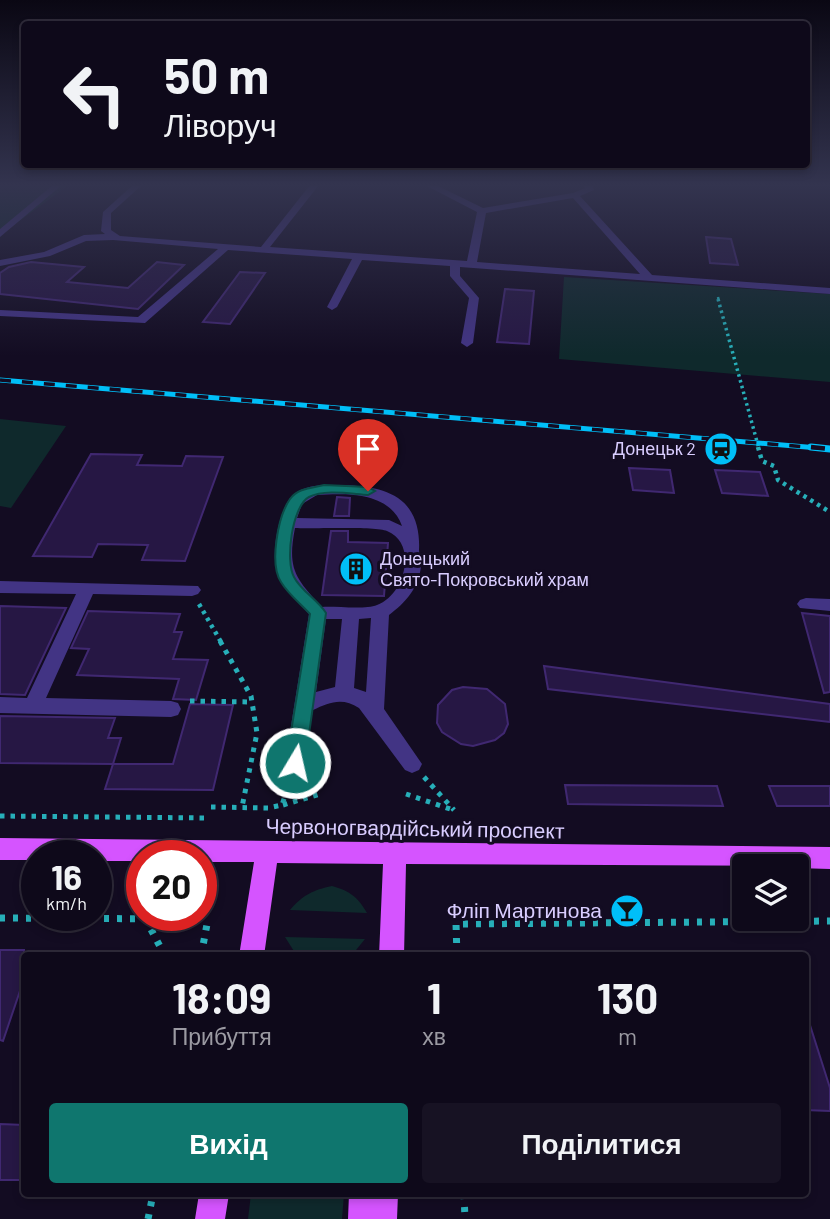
<!DOCTYPE html>
<html lang="uk">
<head>
<meta charset="utf-8">
<style>
  :root { --surface:#0e091a; --page:#171223; --text:#f1f3f6; --muted:#9b9aa2; --line:#2e2a39; --accent:#0f766e }
  body { margin:0; font-family:Barlow,sans-serif; background:var(--page); color:var(--text); height:100vh; display:flex; flex-direction:column; font-size:26px; white-space:nowrap }
  * { box-sizing:border-box; margin:0 }
  p { font-size:23px; color:var(--muted) }
  .icon { flex:none; width:38px; height:38px; fill:none; stroke:currentColor; stroke-width:2; stroke-linecap:round; stroke-linejoin:round }
  .map { position:relative; flex:1; overflow:hidden }
  .side { position:absolute; left:21px; top:952px; width:788px; height:245px; display:flex; flex-direction:column; background:var(--surface); border-radius:7px; box-shadow:0 4px 10px #0003,0 0 0 2px var(--line) }
  .side>* { flex:none }
  .top-card { position:absolute; left:21px; top:21px; width:789px; height:147px; border-radius:7px; box-shadow:0 4px 10px #0003,0 0 0 2px var(--line); background:#0e091a; color:var(--text); overflow:hidden }
  .buttons { position:absolute; left:732px; top:854px; display:grid; gap:14px }
  .buttons a { display:grid; place-items:center; width:77px; height:77px; border-radius:7px; background:var(--surface); box-shadow:0 4px 10px #0003,0 0 0 2px var(--line); font-size:35px }
  .speed { position:absolute; left:21px; top:840px; display:flex; gap:14px; font-size:35px; font-weight:700; text-align:center }
  .speed>* { display:grid; place-content:center; width:91px; height:91px; border-radius:50%; background:var(--surface); box-shadow:0 4px 10px #0003,0 0 0 2px var(--line); line-height:1 }
  .speed small { font-size:18px; font-weight:400 }
  .speed .limit { border:10px solid #d22; background:#fff; color:#111 }
  .pin { position:absolute; display:grid; place-items:center; width:60px; height:60px; color:#fff; margin:-72px -30px; border-radius:50% 50% 50% 0; rotate:-45deg; box-shadow:0 0 7px #0007 }
  .pin .icon { rotate:45deg }
  .me { position:absolute; width:77px; margin:-38px; rotate:9deg; stroke-linejoin:round; filter:drop-shadow(0 0 5px #0008) }
  .turn { display:flex; align-items:center; gap:24px; height:147px; padding:0 28px; font-size:32px }
  .turn .icon { width:91px; height:91px; stroke-width:2.5 }
  .turn b { display:block; font-size:49px; line-height:60px }
  .eta { display:flex; justify-content:space-evenly; align-items:center; height:119px; text-align:center }
  .eta b { font-size:42px; font-weight:700; line-height:49px }
  .button { display:flex; gap:14px; margin-top:auto; padding:14px 28px }
  .button a { flex:1; height:80px; border-radius:7px; background:var(--accent); color:#fff; font-size:28px; font-weight:700; line-height:80px; text-align:center }
  .button a+a { background:var(--page); color:var(--text) }
  .map>svg:first-child { display:block }
  .green { fill:#0f292c }
  .building { fill:#261744; stroke:#402871; stroke-width:2 }
  .lines { fill:none; stroke-linecap:round; stroke-linejoin:round }
  .path-far4 { stroke:#27afb9; stroke-width:2.5; stroke-dasharray:2 2.5; stroke-linecap:butt }
  .path-far3 { stroke:#27afb9; stroke-width:3.5; stroke-dasharray:2.5 3.5; stroke-linecap:butt }
  .path-far2 { stroke:#27afb9; stroke-width:4.5; stroke-dasharray:3.5 4.5; stroke-linecap:butt }
  .path-far1 { stroke:#27afb9; stroke-width:5; stroke-dasharray:4.5 6; stroke-linecap:butt }
  .path { stroke:#27afb9; stroke-width:7; stroke-dasharray:5 8; stroke-linecap:butt }
  .minor { fill:#423484; fill-rule:evenodd }
  .major { fill:#d554ff; fill-rule:evenodd }
  .rail-far1-casing { stroke:#00bff8; stroke-width:5 }
  .rail-casing { stroke:#00bff8; stroke-width:7 }
  .rail-far1 { stroke:#130c22; stroke-width:3.5; stroke-dasharray:11; stroke-linecap:butt }
  .rail { stroke:#130c22; stroke-width:4.5; stroke-dasharray:14; stroke-linecap:butt }
  .route { fill:#0f766e; stroke:#0a4d48; stroke-width:2 }
  .labels { text-anchor:middle; stroke-width:6; stroke-linejoin:round; paint-order:stroke }
  .poi-label { font-size:18px; fill:#d9cdff; stroke:#130c22; text-anchor:end }
  .near-street-label { font-size:21px; fill:#d9cdff; stroke:#130c22 }
  .near-poi-label { font-size:21px; fill:#d9cdff; stroke:#130c22; text-anchor:end }
</style>
</head>
<body>
<div class="map">
<svg width="830" height="1219" viewBox="0 0 830 1219">
  <rect width="100%" height="100%" fill="#130c22"/>
  <!-- green -->
  <path class="green" d="M0,185h69l-69,50z
    M564,277l266,17v88l-271,-23z
    M0,419l66,7 -55,82 -11,-2z
    M332,886c18,5 26,11 35,27l-77,-3c13,-15 23,-20 42,-24z
    M285,937l80,2 -13,16 -55,1z
    M251,1194h93l-2,25h-94z"/>
  <!-- building -->
  <path class="building" d="M706,237l25,2 7,26 -28,-2z
    M31,262l53,5 -17,15 61,6 29,-26 27,3 -46,44 -138,-15v-21l9,-6z
    M240,272l25,1 -35,51 -27,-2z
    M505,289l29,2 -5,53 -32,-2z
    M91,454l51,1 -5,10 45,1 4,-10 37,1 -38,104 -43,-1 6,-15 -50,-1 -6,13 -59,-1z
    M629,468l41,2 4,23 -41,-3z
    M715,470l45,2 8,24 -46,-3z
    M337,497l13,1 -1,18h-15z
    M331,531h17v11l40,1 -4,53 -62,-1z
    M0,606l66,2 -41,87 -25,-1z
    M88,611l92,3 -6,18h8l-9,27 35,1 -12,40 -23,-1 6,-20 -102,-4 12,-26 -18,-1z
    M802,613l28,3v76l-6,1z
    M544,666l286,38v18l-282,-33z
    M463,687l24,2 18,15 3,20 -4,9 -9,7 -22,6 -12,-2 -19,-12 -5,-9 1,-18 14,-15z
    M190,704l43,1 -20,85 -108,-1 8,-25h60z
    M0,716l115,2 -7,20h13l-8,26 -113,-1z
    M565,785l152,1 6,20 -155,-2z
    M769,786h61v20h-53z
    M0,950h24v29l-21,62 -3,-1z
    M809,1022l21,66v23l-25,-1v-87z
    M0,1124l24,1v55h-24z"/>
  <g class="lines">
    <!-- path-far4 -->
    <path class="path-far4" d="M718,297l1,4"/>
    <!-- path-far3 -->
    <path class="path-far3" d="M718,299l41,150"/>
    <!-- path-far2 -->
    <path class="path-far2" d="M758,447l4,14 12,5 4,14 52,32
      M199,604l22,38"/>
    <!-- path-far1 -->
    <path class="path-far1" d="M220,641l31,55 6,37 -15,74
      M190,701l62,1
      M424,777l30,33
      M406,794l47,16
      M283,805l37,-11
      M211,807l57,1 14,-3 8,-25
      M0,816l209,2"/>
    <!-- path -->
    <path class="path" d="M0,918l192,1
      M145,918l20,38
      M201,956l7,-37
      M457,956l-1,-32 374,-3
      M464,1194l1,25
      M148,1219l5,-25"/>
    <!-- minor -->
    <path class="minor" d="M53,185h9l-62,52v-8z
      M133,185h9l-31,28v17l9,6 141,11 49,-62h9l-49,62 197,14 10,-49 -52,-27h11l47,23 90,-15 12,-5 -3,-3h10l2,5 -14,6 72,79 178,13v6l-370,-27v9l19,22 -6,45 -6,4 -6,-4 8,-45 -19,-22v-10l-88,-6 -25,47 -5,3 -5,-3 25,-48 -124,-9 -83,73 -145,-7v-6l138,7 80,-68 -105,-9 -27,1 -36,15 -50,10v-6l44,-8 40,-17 21,-1 -4,-3 2,-19zM573,198l67,76 -163,-12 9,-49z
      M323,485c23,0 54,-1 75,13 18,12 22,34 21,52 0,5 2,11 2,16 -2,22 -16,37 -32,49l-5,94 38,55 -3,6 -7,3 -7,-3 -46,-62c-16,-11 -30,-6 -46,2l-11,59 -7,3 -7,-3 -3,-6 24,-149c-11,-12 -24,-24 -31,-39 -8,-18 0,-64 14,-79 8,-8 20,-10 31,-11zM317,495c31,-2 73,-3 85,31l-13,-6 -92,-2 5,-14zM295,528c17,1 80,-2 92,3 32,13 17,65 -10,74 -12,5 -41,1 -55,2 -27,-29 -35,-38 -27,-79zM371,618l-5,74 -12,-4 5,-69zM326,619h16l-7,68 -19,5z
      M0,581l198,5 3,4 -3,4 -6,2 -99,-2 -47,104 125,3 7,2 3,6 -3,6 -7,2 -171,-4v-16l27,1 49,-104 -76,-1z
      M806,598l24,1v12l-30,-3 -3,-4 3,-4z"/>
    <!-- major -->
    <path class="major" d="M0,838l830,9v22l-34,-1v-2l-390,-2 -2,92h-25l4,-92 -106,-1 -13,93h-25l15,-94h-53v-6h-59v5h-46v-5h-59v4h-37z
      M199,1194h30l-4,25h-30z
      M349,1194h49l-1,25h-49z"/>
    <defs>
      <path id="rail-far1" d="M0,380l830,69"/>
      <path id="rail" d="M811,447l19,2"/>
    </defs>
    <!-- rail-far1 casing -->
    <use href="#rail-far1" class="rail-far1-casing"/>
    <!-- rail casing -->
    <use href="#rail" class="rail-casing"/>
    <!-- rail-far1 -->
    <use href="#rail-far1" class="rail-far1"/>
    <!-- rail -->
    <use href="#rail" class="rail"/>
  </g>
  <!-- sky -->
  <linearGradient id="sky" x2="0" y2="1"><stop stop-color="#0a0713"/><stop offset="0.52" stop-color="#33344f"/><stop offset="1" stop-color="#33344f" stop-opacity="0"/></linearGradient>
  <rect width="830" height="356" fill="url(#sky)"/>
  <!-- route -->
  <path class="route" d="M324,485l44,2 7,4 -7,4c-17,-1 -43,-6 -59,2 -17,9 -24,64 -15,80 7,14 24,23 32,36l-21,150 -3,6 -7,2 -6,-2 -3,-6 24,-149c-9,-10 -22,-20 -29,-32 -12,-18 -3,-66 9,-83 8,-11 22,-11 34,-14z"/>
  <!-- icons -->
  <defs>
    <symbol id="station-disc" viewBox="-11 -11 22 22"><circle r="9.5" fill="#00bff8" stroke="#130c22"/><path d="M-3-6H3Q5-6 5-4V2Q5 4 3 4L4.5 6H3L1.5 4h-3L-3 6H-4.5L-3 4Q-5 4-5 2V-4Q-5-6-3-6ZM-3.5-4v3h7v-3ZM-3.5 1v1.5H-2V1ZM2 1v1.5H3.5V1Z" fill="#111"/></symbol>
    <symbol id="building-disc" viewBox="-11 -11 22 22"><circle r="9.5" fill="#00bff8" stroke="#130c22"/><path d="M-4-6H4V6H1V3H-1V6H-4ZM-2.5-4.3h1.7v1.8h-1.7ZM.8-4.3h1.7v1.8H.8ZM-2.5-1h1.7V.8h-1.7ZM.8-1h1.7V.8H.8Z" fill="#111"/></symbol>
    <symbol id="bar-disc" viewBox="-11 -11 22 22"><circle r="9.5" fill="#00bff8" stroke="#130c22"/><path d="M-6-5H6L.8 .8V4.5H3.5V6h-7V4.5H-.8V.8Z" fill="#111"/></symbol>
  </defs>
  <g fill-rule="evenodd">
    <use href="#station-disc" x="702" y="430" width="38" height="38"/>
    <use href="#building-disc" x="337" y="550" width="38" height="38"/>
    <use href="#bar-disc" x="608" y="892" width="38" height="38"/>
  </g>
  <g class="labels">
    <!-- poi labels -->
    <g class="poi-label">
      <text x="696" y="455">Донецьк 2</text>
      <text x="380" y="565" text-anchor="start">Донецький<tspan x="380" dy="21">Свято-Покровський храм</tspan></text>
    </g>
    <!-- near-street labels -->
    <g class="near-street-label">
      <text transform="translate(415 829) rotate(1)" y="7">Червоногвардійський проспект</text>
    </g>
    <!-- near-poi labels -->
    <g class="near-poi-label">
      <text x="602" y="918">Фліп Мартинова</text>
    </g>
  </g>
</svg>
<div class="buttons">
<a><svg class="icon" aria-label="layers" viewBox="0 0 24 24"><path d="M12 4l9 5-9 5-9-5zM3 14l9 5 9-5"/></svg></a>
</div>
<div class="speed"><div>16<small>km/h</small></div><div class="limit">20</div></div>
<div class="pin" style="left:368px;top:491px;background:#d93025"><svg class="icon" aria-label="arrive" viewBox="0 0 24 24"><path d="M6 21V4h12l-3 4 3 4H6"/></svg></div>
<svg class="me" style="left:295px;top:763px" viewBox="-20 -20 40 40"><circle r="17" fill="#0f766e" stroke="#fff" stroke-width="3"/><path d="M0-11L8 9 0 5-8 9z" fill="#fff"/></svg>
<div class="top-card">
<div class="turn"><svg class="icon" aria-label="left" viewBox="0 0 24 24"><path d="M17 20v-9H6M10 6l-5 5 5 5"/></svg><div><b>50 m</b>Ліворуч</div></div>
</div>
<section class="side">
<div class="eta">
<div><b>18:09</b><p>Прибуття</p></div>
<div><b>1</b><p>хв</p></div>
<div><b>130</b><p>m</p></div>
</div>
<div class="button"><a>Вихід</a><a>Поділитися</a></div>
</section>
</div>
</body>
</html>
